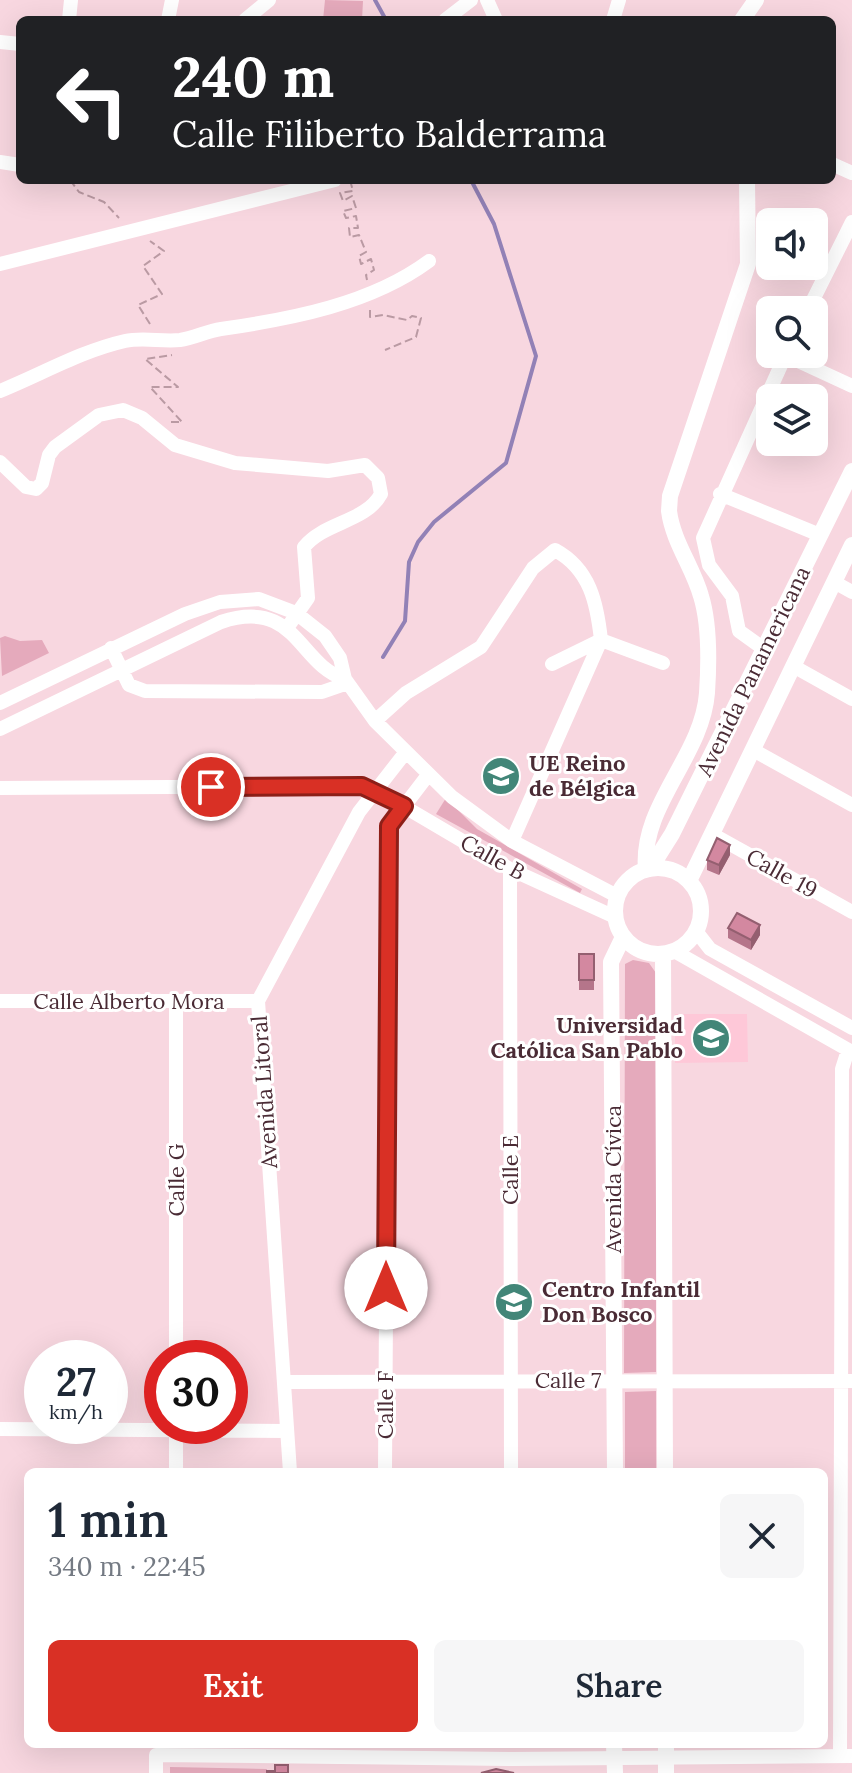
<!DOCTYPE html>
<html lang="en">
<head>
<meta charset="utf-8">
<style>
  :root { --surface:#fff; --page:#f6f6f7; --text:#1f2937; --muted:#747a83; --accent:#d93025 }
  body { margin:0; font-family:Lora,serif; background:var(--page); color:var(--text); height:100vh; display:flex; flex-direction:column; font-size:30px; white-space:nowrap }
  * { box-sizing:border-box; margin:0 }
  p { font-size:26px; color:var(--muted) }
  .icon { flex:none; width:44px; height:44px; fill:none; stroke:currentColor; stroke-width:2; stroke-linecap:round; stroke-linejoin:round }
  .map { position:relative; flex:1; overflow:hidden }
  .sheet { position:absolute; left:24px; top:1468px; width:804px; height:280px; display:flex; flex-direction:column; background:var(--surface); border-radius:12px; box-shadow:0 8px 32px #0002 }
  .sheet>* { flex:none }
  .guide { position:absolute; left:16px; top:16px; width:820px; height:168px; border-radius:12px; box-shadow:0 8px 32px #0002; background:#202124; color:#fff; overflow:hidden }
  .fabs { position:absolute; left:756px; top:208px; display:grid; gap:16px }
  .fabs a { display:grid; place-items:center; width:72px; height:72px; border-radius:12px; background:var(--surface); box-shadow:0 8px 32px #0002; font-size:40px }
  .speed { position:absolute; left:24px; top:1340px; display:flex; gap:16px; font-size:40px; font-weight:700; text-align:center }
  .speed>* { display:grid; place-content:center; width:104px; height:104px; border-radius:50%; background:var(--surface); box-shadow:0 8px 32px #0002; line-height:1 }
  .speed small { font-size:20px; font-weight:400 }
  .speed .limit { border:12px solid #d22; background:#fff; color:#111 }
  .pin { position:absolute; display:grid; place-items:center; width:68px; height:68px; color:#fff; margin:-34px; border:4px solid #fff; border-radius:50%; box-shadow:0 2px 8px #0007 }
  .me { position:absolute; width:88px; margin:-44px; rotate:0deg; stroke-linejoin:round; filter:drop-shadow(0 0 6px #0008) }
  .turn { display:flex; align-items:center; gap:28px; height:168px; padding:0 24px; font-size:36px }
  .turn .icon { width:104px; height:104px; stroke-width:2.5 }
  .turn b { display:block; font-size:56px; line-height:68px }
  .round { display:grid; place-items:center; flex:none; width:84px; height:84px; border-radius:12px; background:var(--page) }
  .summary { display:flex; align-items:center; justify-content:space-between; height:136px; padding:0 24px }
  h1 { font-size:48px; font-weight:600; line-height:60px }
  .primary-button { display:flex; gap:16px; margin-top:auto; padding:16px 24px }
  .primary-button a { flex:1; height:92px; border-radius:12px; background:var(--accent); color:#fff; font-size:32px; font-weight:600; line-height:92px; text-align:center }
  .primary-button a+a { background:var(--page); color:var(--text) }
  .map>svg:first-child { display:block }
  .built { fill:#fec8d8 }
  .green { fill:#e5aabc }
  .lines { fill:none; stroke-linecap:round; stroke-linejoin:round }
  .stream { stroke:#9281b6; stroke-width:4 }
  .path { stroke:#ba9aa3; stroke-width:2; stroke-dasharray:8 4; stroke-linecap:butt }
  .minor { stroke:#fff; stroke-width:14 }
  .major { stroke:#fff; stroke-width:16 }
  .wall { fill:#b5758a }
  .shaded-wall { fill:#945f70 }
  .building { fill:#d388a0; stroke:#945f70; stroke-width:2 }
  .route-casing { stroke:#8d1f18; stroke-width:20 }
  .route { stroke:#d93025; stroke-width:14 }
  .labels { text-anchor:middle; stroke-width:6; stroke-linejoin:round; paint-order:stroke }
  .street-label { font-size:22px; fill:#4a2b35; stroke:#fff }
  .poi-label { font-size:22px; font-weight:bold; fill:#4a2b35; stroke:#fff; text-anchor:start }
</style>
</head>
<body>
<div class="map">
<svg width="852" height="1773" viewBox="0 0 852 1773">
  <rect width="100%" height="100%" fill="#f8d7e0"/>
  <!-- built -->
  <path class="built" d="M675,1014h72l1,48 -73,1z"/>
  <!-- green -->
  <path class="green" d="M325,0l38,1 -1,19h-39z
    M5,636l15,5 22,-1 7,13 -47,23 -2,-38z
    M446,798l31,31 105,60 -2,4 -144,-79z
    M633,960l16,3 7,10v399l-32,1 1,-409z
    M656,1391v81h-31v-80z
    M170,1767l97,2 -1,4h-96z"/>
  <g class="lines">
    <!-- stream -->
    <path class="stream" d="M375,0l11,20
      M383,657l22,-36 4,-59 9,-20 16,-20 72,-59 30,-107 -42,-132 -23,-44"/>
    <!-- path -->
    <path class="path" d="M70,180l9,12 25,10 15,16
      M350,180l3,11 -13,2 3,8 9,-5 4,12 -13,3 3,7 10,-2 2,12h-9l1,9 9,-2 7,17 -7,4 2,8 10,-5 3,11 -8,5 1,5
      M370,310v7l13,-2 24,5 5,-4 9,2 -5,19 -31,13
      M150,324l-12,-19 24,-11 -19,-28 21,-15 -14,-10
      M171,422h11l-32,-35h28l-33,-28 27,-4"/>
    <!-- minor -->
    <path class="minor" d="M487,0l9,20
      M69,20l2,-20
      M168,20l4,-20
      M245,20l24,-20
      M445,20l26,-20
      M613,20l6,-20
      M0,42l20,2
      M0,162l20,3
      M832,164l20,9
      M0,264l335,-84
      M808,310l44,-88
      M785,355l67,31
      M0,391c42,-17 81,-40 125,-50 18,-4 37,1 55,-1 14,-2 27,-9 41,-11 70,-10 150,-25 208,-68
      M0,462l26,25 10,2 6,-6 7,-28 6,-8 44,-32 24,-5 19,8 33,27 60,18 93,8 37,-6 13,13 3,16c-15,28 -57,28 -77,53l4,51 -21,30
      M720,494l100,41
      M834,582l18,10
      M111,648l18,37 16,6 177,1 26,-9
      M764,649l-25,-18 -7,-35 -23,-31 -6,-27 83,-184
      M552,664l49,-24 62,23
      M793,666l59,33
      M0,703l185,-89 35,-12 39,-3 37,14 29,23 15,22 5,21 30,42 77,76 60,44 105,55
      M375,721l31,-28 75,-46 52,-79 22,-18c35,19 42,53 46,90l-89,201
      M0,729l221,-107c76,-25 77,43 124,57
      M753,750l99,55
      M0,788l362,-2 14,4 134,79 105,48
      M712,834l140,78
      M510,869l1,603
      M696,931l14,18 142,79
      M674,951l178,101
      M0,1001h258
      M176,1001v357
      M284,1382l568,-1
      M176,1426v46
      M0,1429l287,2
      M290,1472l-32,-471 101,-189 46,-59
      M385,1472l4,-646 39,-51
      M840,1756l2,-687 6,-19
      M156,1773v-18l356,4 340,-3"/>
    <!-- major -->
    <path class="major" d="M742,20l14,-20
      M615 911a43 43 0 1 1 86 0a43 43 0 1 1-86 0Z
      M650,869l22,-35 180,-363
      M646,870c-6,-65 56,-113 61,-177 2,-30 3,-68 -6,-97 -8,-29 -28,-54 -32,-85l1,-15 78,-232 -1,-84
      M689,881l163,-336
      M663,954l2,518
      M615,1472l-4,-510 12,-25
      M614,1744l1,29
      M666,1744v29"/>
  </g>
  <!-- wall -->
  <path class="wall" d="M730,855l-11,20 -12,-5v-10z
    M728,928l32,7 -9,15 -23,-12z
    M579,954h15v36h-15z"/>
  <!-- shaded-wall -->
  <path class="shaded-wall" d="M730,845v10l-11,20v-10z
    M760,925v10l-9,15v-10z"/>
  <!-- building -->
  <path class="building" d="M717,838l13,7 -11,20 -12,-5z
    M737,913l23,12 -9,15 -23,-12z
    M579,954h15v26h-15z
    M275,1765h13v8h-21v-2h8z
    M496,1769l18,4h-33z"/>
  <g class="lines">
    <defs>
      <path id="route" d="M211,787l151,-1 42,20 -15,20 -3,462"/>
    </defs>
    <!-- route casing -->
    <use href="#route" class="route-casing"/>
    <!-- route -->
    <use href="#route" class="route"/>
  </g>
  <!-- icons -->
  <defs>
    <symbol id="school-disc" viewBox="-11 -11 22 22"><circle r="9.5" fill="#428678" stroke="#fff"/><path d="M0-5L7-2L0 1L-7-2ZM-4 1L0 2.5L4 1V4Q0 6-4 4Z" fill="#fff"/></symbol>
    <symbol id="university-disc" viewBox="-11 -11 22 22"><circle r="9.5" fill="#428678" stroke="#fff"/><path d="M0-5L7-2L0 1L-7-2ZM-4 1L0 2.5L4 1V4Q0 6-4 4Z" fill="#fff"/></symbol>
  </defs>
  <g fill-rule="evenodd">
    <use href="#school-disc" x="479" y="754" width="44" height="44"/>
    <use href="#university-disc" x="689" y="1016" width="44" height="44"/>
    <use href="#school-disc" x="492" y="1280" width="44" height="44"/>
  </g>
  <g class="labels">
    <!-- street labels -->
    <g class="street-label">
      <text transform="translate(753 671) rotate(-64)" y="8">Avenida Panamericana</text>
      <text transform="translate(493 857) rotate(29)" y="8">Calle B</text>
      <text transform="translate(782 873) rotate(29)" y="8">Calle 19</text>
      <text x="129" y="1009">Calle Alberto Mora</text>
      <text transform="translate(264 1092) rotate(-94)" y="8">Avenida Litoral</text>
      <text transform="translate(510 1170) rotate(-90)" y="8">Calle E</text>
      <text transform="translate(613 1179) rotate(-90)" y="8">Avenida Cívica</text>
      <text transform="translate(176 1180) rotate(-90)" y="8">Calle G</text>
      <text x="568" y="1388">Calle 7</text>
      <text transform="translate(385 1405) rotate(-90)" y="8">Calle F</text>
    </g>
    <!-- poi labels -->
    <g class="poi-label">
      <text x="529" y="771">UE Reino<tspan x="529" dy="25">de Bélgica</tspan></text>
      <text x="683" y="1033" text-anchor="end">Universidad<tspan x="683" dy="25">Católica San Pablo</tspan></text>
      <text x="542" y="1297">Centro Infantil<tspan x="542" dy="25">Don Bosco</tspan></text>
    </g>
  </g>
</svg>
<div class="fabs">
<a><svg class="icon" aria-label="sound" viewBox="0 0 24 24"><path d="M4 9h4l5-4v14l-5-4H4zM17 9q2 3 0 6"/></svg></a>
<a><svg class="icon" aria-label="search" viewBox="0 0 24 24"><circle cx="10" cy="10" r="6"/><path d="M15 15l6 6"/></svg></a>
<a><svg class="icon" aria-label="layers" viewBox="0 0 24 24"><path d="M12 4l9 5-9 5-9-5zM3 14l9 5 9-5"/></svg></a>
</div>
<div class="speed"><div>27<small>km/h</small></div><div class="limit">30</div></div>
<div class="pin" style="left:211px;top:787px;background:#d93025"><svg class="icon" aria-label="arrive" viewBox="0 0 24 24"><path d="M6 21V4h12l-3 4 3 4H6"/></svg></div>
<svg class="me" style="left:386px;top:1288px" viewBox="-20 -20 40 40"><circle r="19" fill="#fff"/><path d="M0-13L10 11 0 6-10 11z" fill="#d93025"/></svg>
<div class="guide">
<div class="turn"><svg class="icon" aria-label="left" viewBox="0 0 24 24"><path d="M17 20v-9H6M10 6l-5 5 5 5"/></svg><div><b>240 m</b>Calle Filiberto Balderrama</div></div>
</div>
<section class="sheet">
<div class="summary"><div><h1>1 min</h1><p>340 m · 22:45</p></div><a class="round"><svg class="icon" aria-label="close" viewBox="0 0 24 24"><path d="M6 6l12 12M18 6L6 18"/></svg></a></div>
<div class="primary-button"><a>Exit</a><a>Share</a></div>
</section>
</div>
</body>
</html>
